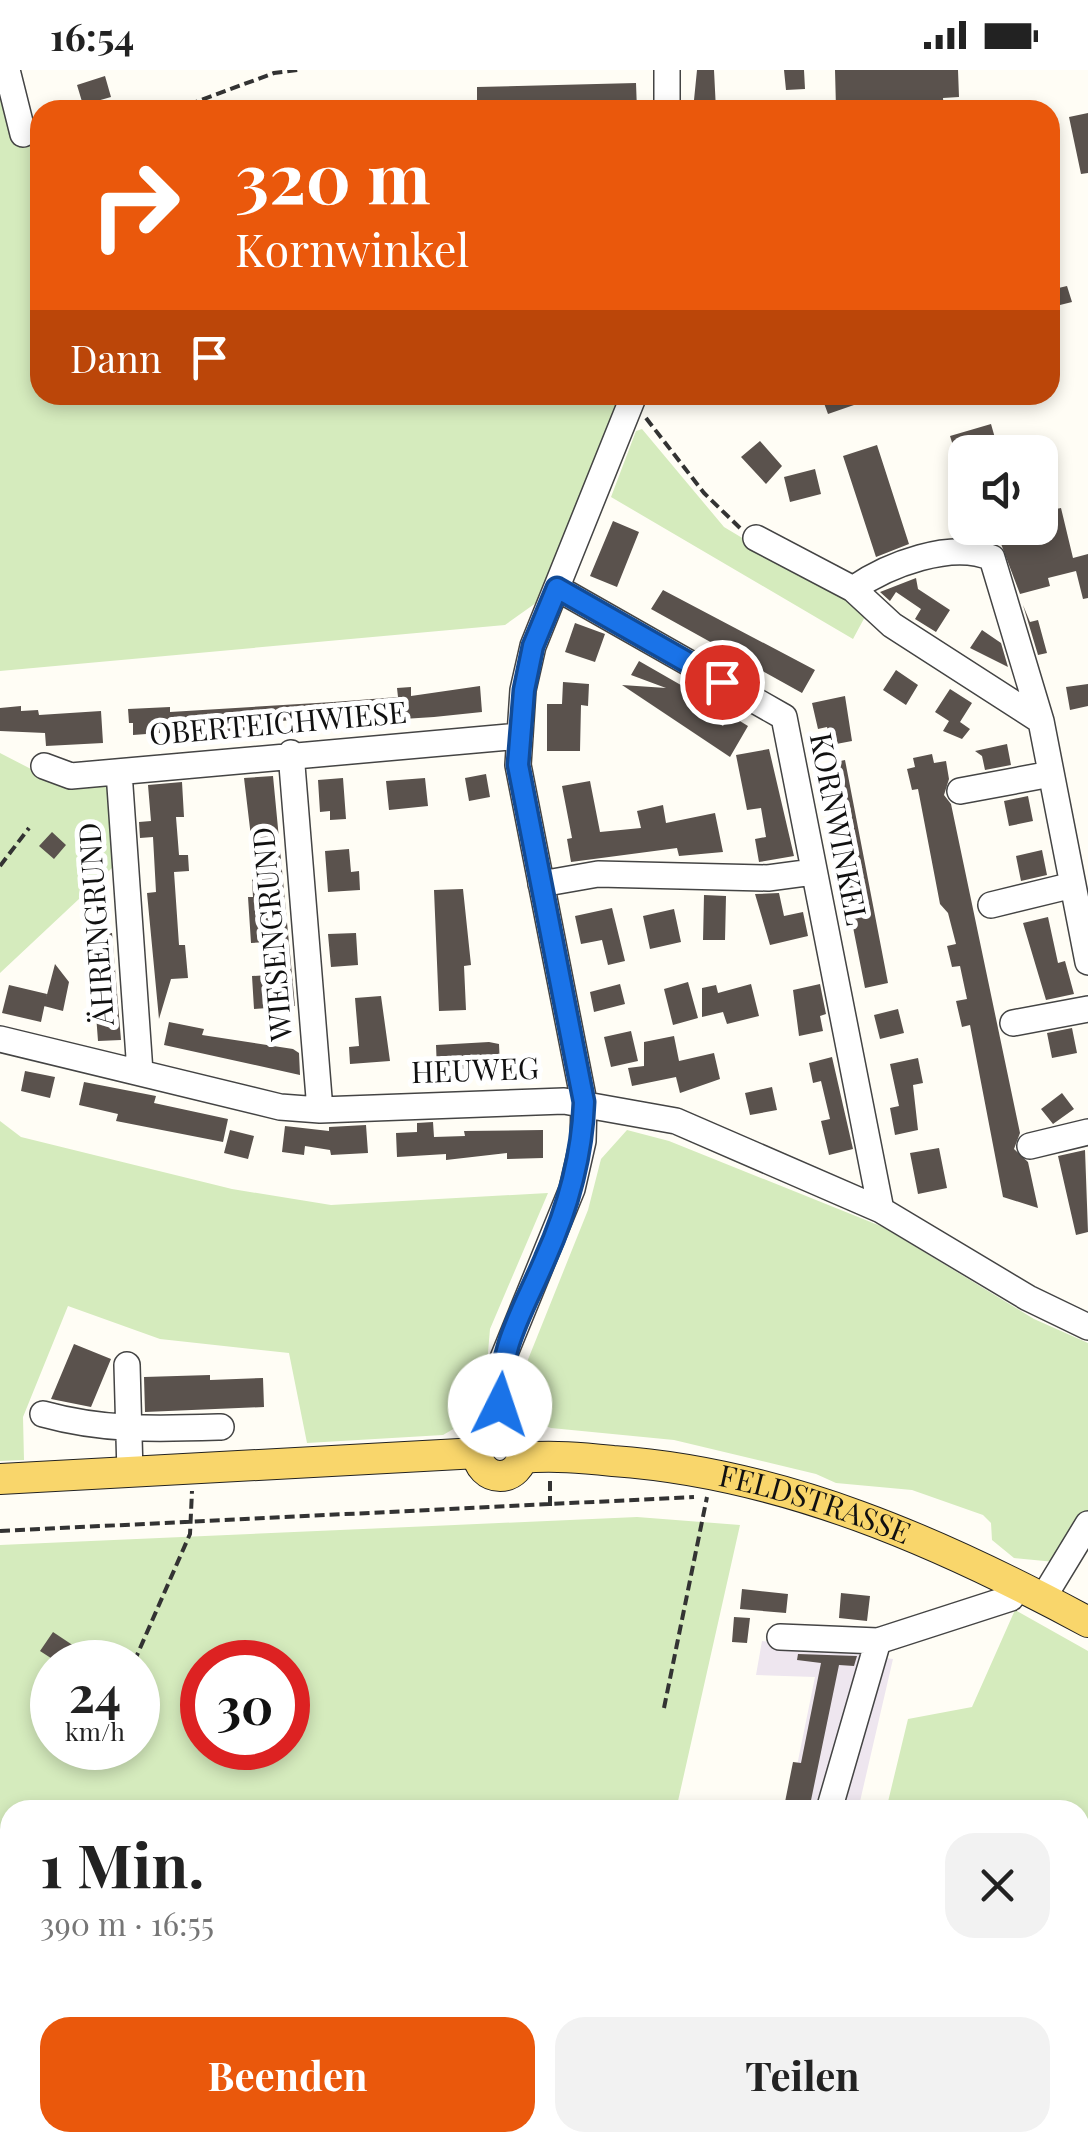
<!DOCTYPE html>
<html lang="de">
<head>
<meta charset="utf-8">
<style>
  :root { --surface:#fff; --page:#f2f2f2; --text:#222; --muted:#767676; --accent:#ea580c }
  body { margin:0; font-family:"Playfair Display",serif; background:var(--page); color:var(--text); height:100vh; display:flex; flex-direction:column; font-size:38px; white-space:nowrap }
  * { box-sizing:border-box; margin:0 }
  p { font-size:32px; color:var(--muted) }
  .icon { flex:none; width:55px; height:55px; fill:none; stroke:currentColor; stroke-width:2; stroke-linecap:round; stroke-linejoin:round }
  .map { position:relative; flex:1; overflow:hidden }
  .panel { position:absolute; left:0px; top:1730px; width:1090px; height:352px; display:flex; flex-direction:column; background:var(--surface); border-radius:30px 30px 0 0; box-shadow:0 5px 15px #0003 }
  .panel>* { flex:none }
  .hud { position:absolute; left:30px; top:30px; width:1030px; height:305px; border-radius:30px; box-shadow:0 5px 15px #0003; background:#ea580c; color:#fff; overflow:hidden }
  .tools { position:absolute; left:948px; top:365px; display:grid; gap:20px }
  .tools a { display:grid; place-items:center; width:110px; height:110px; border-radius:20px; background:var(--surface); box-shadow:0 5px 15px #0003; font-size:50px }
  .speed { position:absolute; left:30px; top:1570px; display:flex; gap:20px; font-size:50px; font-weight:700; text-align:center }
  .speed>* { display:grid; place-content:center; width:130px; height:130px; border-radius:50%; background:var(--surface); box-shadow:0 5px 15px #0003; line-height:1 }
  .speed small { font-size:25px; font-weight:400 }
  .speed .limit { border:15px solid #d22; background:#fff; color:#111 }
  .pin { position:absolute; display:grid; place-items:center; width:85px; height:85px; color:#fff; margin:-42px; border:5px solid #fff; border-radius:50%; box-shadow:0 2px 10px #0007 }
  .me { position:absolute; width:110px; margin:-55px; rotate:4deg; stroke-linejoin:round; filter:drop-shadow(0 0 8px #0008) }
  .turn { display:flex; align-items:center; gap:35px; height:210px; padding:0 40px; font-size:45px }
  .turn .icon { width:130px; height:130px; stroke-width:2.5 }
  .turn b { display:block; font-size:70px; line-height:85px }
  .then { display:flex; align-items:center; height:95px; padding:0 40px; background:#0003; gap:20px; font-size:38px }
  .round { display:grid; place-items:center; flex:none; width:105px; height:105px; border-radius:30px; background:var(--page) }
  .overview { display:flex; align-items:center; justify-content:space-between; height:170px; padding:0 40px }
  h1 { font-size:60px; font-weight:700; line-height:75px }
  .cta { display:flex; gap:20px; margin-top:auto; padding:20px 40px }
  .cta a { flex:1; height:115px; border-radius:30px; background:var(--accent); color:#fff; font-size:40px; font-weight:700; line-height:115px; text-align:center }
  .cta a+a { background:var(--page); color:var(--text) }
  .status { display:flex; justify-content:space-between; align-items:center; height:70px; padding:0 50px; background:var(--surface); direction:ltr }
  .status svg { height:28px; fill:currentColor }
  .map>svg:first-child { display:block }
  .industrial { fill:#eee6ef }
  .green { fill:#d5ebbd; fill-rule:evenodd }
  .building { fill:#5a524d }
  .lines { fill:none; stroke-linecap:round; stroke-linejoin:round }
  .minor-casing { stroke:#444; stroke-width:28 }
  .major-casing { stroke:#222; stroke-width:32 }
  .path { stroke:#333; stroke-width:4; stroke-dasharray:10 5; stroke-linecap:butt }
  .minor { stroke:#fff; stroke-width:25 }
  .major { stroke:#f9d66b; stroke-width:30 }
  .route-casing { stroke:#114b97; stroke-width:25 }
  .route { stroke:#1a73e8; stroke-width:18 }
  .labels { text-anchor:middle; stroke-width:10; stroke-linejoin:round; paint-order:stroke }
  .street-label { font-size:30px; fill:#111; stroke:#fff }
</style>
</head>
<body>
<div class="status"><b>16:54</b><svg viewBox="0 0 49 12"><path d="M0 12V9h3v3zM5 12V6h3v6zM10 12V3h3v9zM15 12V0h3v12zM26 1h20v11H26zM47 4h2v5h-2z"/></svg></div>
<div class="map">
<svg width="1088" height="2081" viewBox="0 0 1088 2081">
  <rect width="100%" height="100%" fill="#fffdf5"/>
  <!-- industrial -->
  <path class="industrial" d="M762,1571l131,18 -35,151h-70l27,-133 -59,-2z"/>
  <!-- green -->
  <path class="green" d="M0,0l23,64 17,30v231h574l16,10 -73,183 -52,37 -505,46z
    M642,359l82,98 143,86 -14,26 -242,-142 25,-66z
    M0,683l60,31 49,-2 3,86 -112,105z
    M0,1051l21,16 211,52 99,16 217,-12 -58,136 -3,35 -11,12 -5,34 -9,14 -19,11 -136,8 -18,-90 -129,-14 -92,-33 -45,111 1,43 -24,1z
    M627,1060l42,11 214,86 151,92 54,24v169l-33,50 -41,-4 -22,-18 -1,-17 -8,-8 -71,-25 -76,-7 -20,-9 -142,-34 -123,-12 -18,-6 -8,-11 -2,-39 65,-162 13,-51z
    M637,1447l103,8 -64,285h-666v106l-10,-9v-362zM52,1592h86v86h-86zM202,1592h86v86h-86z
    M1015,1540l73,41v313l-8,-7v-147h-194l22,-91 64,-12z
    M0,1891l10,9v172l20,1 -3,8h-27z
    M1088,1910v171h-1040l3,-9h1029v-126z"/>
  <!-- building -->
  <path class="building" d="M697,0h17l2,40h-23z
    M784,0h20l1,19 -19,1z
    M835,0h123l1,27 -16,1 1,12 -108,-2z
    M105,6l6,21 -28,8 -6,-20z
    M636,13l1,27h-160v-23z
    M1088,43v60l-7,1 -12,-57z
    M1067,216l5,16 -20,5 -2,-17z
    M821,325h56v2l-49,17z
    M991,354l8,28h-44l-5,-16z
    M760,371l22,25 -16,18 -25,-27z
    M877,375l32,99 -33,13 -33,-101z
    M815,399l6,25 -31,8 -6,-25z
    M1061,438l12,50 15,-4v44l-5,1 -7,-28 -28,7 2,8 -30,8 -25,-66h55l-4,-17z
    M613,451l26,11 -22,55 -27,-11z
    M916,508l2,11 32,21 -14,22 -21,-13 6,-10 -25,-17 -6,9 -10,-9z
    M663,520l152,80 -13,23 -151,-84z
    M1023,535l7,17 8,-2 9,33 -9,2z
    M575,553l30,11 -10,28 -30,-10z
    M982,560l19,13 7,24 -38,-19z
    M639,591l68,39 -8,12 24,14 7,-11 18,11 -18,31 -108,-72 44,3 -35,-13z
    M896,600l22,15 -12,20 -23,-15z
    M563,612l26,2 -1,22 -7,-1 -1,46h-33v-47h15z
    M1088,614v22l-18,4 -4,-23z
    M480,616l2,26 -48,5 -139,9v-6l-31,2 1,7 -75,4 -1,-10 -30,3 1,7 -27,2v-12h-4l-1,-14 42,-2v5l163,-10 65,-5 -1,-9 14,-1v9z
    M950,619l22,14 -12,19 10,7 -8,10 -19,-8 6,-10 -14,-9z
    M845,626l7,45 -21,4 -4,-18 -9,2 -6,-26z
    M21,636v5l17,-1 1,5 62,-4 2,32 -57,3 -1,-13 -45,-2v-23z
    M1007,674l4,21 -26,5 -3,-14 -7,-5z
    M769,679l25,107 -35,6 -4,-23 11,-2 -5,-29 -14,2 -11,-55z
    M932,684l2,9 12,-2 3,18 -5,16 7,9 69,329 -6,16 14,13 10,46 -35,-11 -33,-172 -8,2 -6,-26 11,-2 -7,-33 -8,1 -5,-21 9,-2 -8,-31 -8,-9 -22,-115 -6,1 -5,-21 8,-2 -2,-9z
    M845,690l43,223 -23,5 -44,-223z
    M486,704l4,23 -21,4 -4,-23z
    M273,706l22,230 -41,3 -2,-33 17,-1 -2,-33 -16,1 -3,-46h5l-1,-18h4l-12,-101z
    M343,708l3,41 -16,1v-9l-10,1 -2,-32z
    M425,708l3,28 -39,4 -3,-29z
    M590,711l10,51 41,-4 -4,-17 26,-6 3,18 49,-10 8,39 -44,4 -2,-8 -106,14 -4,-23 5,-1 -10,-52z
    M182,712l2,35h-8l3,38h9l1,16 -15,1 5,73h6l3,33 -17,1 -12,40 -12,-126 9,-1 -3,-55 -13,1 -1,-16 12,-1 -3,-36z
    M1028,726l5,25 -24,5 -5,-25z
    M52,762l14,13 -12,14 -15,-13z
    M349,779l2,23 8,-1 1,19 -32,2 -3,-41z
    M1042,780l5,25 -26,6 -5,-25z
    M463,819l8,76 -7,1 2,44 -27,1 -5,-121z
    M779,823l5,23 19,-4 5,24 -38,9 -15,-51z
    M704,825l22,1 -1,44h-22z
    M612,838l13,53 -17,4 -6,-25 -21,4 -6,-28z
    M674,839l7,33 -31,7 -7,-33z
    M1048,847l10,46 7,-2 9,33 -28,6 -23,-77z
    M112,863l9,107 -23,1 -8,-106z
    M356,863l2,32 -27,2 -3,-33z
    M55,894l14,18 -6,29 -19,-5z
    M688,912l10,36 -25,7 -9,-36z
    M620,914l5,20 -31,8 -4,-20z
    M751,914l8,32 -32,8 -4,-12 -21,5v-29l14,-3 2,8z
    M820,914l6,30 -6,2 3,15 -24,5 -6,-46z
    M9,915l38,9 -6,28 -39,-9z
    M381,926l9,65 -40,3 -1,-17 10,-1 -4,-48z
    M898,939l6,24 -24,6 -6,-24z
    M169,952l35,7 -2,6 91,14 6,4 1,22 -136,-30z
    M1072,958l5,25 -25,5 -5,-25z
    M631,961l7,30 -27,6 -7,-30z
    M674,966l5,25 35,-8 6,26 -40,14 -4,-16 -44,9 -4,-18 16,-2v-24z
    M489,972l10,2 1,23 -63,3 -1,-25z
    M832,987l21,92 -24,6 -8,-34 9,-2 -9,-38 -8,2 -4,-20z
    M918,988l5,25 -10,2 5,45 -23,5 -5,-27 9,-2 -9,-42z
    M25,1001l30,6 -5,21 -29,-7z
    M84,1012l72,14 -2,7 74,16 -5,23 -107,-21 2,-7 -39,-9z
    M772,1017l5,23 -27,5 -5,-22z
    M1062,1023l12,16 -21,15 -12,-15z
    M433,1052l1,15 31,-1 -1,-5 79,-1v28l-36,1v-6l-61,7v-6l-49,3 -1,-24 21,-1v-9z
    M366,1055l2,28 -37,2 -1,-5 -25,-4 -1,9 -22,-3 3,-26 44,5v-4z
    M230,1060l24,6 -6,23 -24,-6z
    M939,1078l8,40 -29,6 -8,-41z
    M1085,1080l3,82 -12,3 -18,-79z
    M74,1274l37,15 -20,48 -40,-8z
    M210,1305v5l53,-2 1,29 -119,5 -1,-35z
    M742,1519l46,5 -2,19 -46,-4z
    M841,1523l29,3 -3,25 -28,-3z
    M734,1547l16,1 -3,25 -15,-1z
    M53,1562l45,30h-41l-17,-11z
    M798,1584l59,2 -3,10 -15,-1 -30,145h-17l1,-7 -8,-1 8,-40 8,1 20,-100 -24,-3z"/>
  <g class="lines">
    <defs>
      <path id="minor" d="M7,0l16,64
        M667,0v40
        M756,468l97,51 39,36 149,96 47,241
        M557,518l227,129 97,493
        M853,519c34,-24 99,-49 139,-31l49,163
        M291,683l29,357
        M44,696l27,10 449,-40
        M119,702l21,300
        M960,721l91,-17
        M541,814l57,-10 170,4 45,-6
        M991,835l82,-20
        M1013,953l75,-14
        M0,969l280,68 40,3 244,-9 112,20 205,89 147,88 60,29
        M1030,1076l58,-14
        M127,1295l3,108
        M43,1344c61,17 115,15 178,13
        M501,1362l-2,-64 73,-179 11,-48 1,-39 -66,-337 5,-75 10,-44 101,-251
        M1043,1528l45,-74
        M780,1567l98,4 133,-43 7,-12
        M829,1740l49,-169
        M0,1881l10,10
        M37,2081l2,-9"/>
      <g id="major">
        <circle cx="500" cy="1384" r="22"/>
        <path id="s1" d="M522,1388c30,-3 61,0 91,3 170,12 327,81 475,161"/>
        <path d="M0,1409l478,-26"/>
      </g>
    </defs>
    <!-- minor casing -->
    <use href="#minor" class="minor-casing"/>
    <!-- major casing -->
    <use href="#major" class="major-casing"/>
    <!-- path -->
    <path class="path" d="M174,40l100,-37 24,-3
      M33,81l7,13
      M646,348l58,75 36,35
      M0,796l29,-38
      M550,1411v25
      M0,1461l694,-34
      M134,1592l56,-128 2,-43
      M138,1604l7,7
      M664,1638l43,-211
      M1080,1868l8,8
      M1080,1982l8,-25"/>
    <!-- minor -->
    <use href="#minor" class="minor"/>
    <!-- major -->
    <use href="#major" class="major"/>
  </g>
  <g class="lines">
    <defs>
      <path id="route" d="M500,1335c-1,-59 23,-94 45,-146 23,-51 37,-101 39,-157l-66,-337 6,-75 9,-44 24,-58 165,94"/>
    </defs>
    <!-- route casing -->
    <use href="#route" class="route-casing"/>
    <!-- route -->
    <use href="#route" class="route"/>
  </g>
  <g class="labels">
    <!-- street labels -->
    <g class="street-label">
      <text transform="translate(278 654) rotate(-5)" y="10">OBERTEICHWIESE</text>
      <text transform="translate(838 759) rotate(79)" y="10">KORNWINKEL</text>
      <text transform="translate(97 854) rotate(-94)" y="10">ÄHRENGRUND</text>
      <text transform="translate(273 864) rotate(-95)" y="10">WIESENGRUND</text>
      <text transform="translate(475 1001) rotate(-2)" y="10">HEUWEG</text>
      <text dy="10" stroke="none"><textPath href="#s1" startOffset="298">FELDSTRASSE</textPath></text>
    </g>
  </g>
</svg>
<div class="tools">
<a><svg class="icon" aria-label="sound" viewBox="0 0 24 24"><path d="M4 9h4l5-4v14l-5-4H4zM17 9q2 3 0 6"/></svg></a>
</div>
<div class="speed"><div>24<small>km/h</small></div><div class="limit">30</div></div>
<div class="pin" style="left:722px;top:612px;background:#d93025"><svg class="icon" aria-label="arrive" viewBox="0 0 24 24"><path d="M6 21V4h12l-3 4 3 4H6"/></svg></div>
<svg class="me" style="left:500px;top:1335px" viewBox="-20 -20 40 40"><circle r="19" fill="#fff"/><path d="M0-13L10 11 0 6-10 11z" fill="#1a73e8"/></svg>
<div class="hud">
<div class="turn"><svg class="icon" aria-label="right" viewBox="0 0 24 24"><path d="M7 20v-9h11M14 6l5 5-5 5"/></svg><div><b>320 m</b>Kornwinkel</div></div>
<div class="then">Dann<svg class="icon" aria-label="arrive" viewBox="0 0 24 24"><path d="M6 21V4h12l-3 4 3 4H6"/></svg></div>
</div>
<section class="panel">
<div class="overview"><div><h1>1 Min.</h1><p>390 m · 16:55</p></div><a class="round"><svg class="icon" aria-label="close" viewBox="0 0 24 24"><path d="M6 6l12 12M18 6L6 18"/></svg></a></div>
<div class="cta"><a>Beenden</a><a>Teilen</a></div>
</section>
</div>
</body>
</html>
